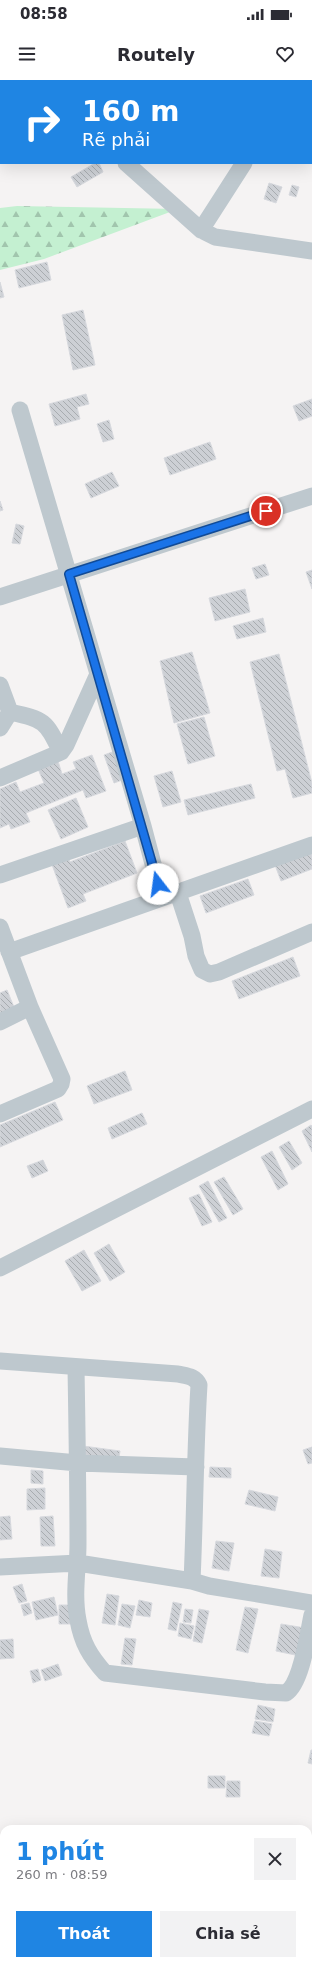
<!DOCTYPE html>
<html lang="vi">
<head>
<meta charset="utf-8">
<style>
  :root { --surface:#fff; --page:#f2f2f3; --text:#2b2b33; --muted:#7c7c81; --accent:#1f85e3 }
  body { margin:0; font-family:"DejaVu Sans",sans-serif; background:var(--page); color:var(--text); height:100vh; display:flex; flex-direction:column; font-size:15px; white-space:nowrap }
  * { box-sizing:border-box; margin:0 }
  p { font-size:13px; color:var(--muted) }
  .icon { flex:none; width:22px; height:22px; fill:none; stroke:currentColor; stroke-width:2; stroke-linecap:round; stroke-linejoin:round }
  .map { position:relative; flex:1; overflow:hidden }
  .side { position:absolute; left:0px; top:1745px; width:312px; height:140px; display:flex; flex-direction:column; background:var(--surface); border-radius:12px 12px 0 0; box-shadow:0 4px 16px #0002 }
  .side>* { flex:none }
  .top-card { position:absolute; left:0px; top:0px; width:312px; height:84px; box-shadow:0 4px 16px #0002; background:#1f85e3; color:#fff; overflow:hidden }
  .pin { position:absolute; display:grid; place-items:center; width:34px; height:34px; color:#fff; margin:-17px; border:2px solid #fff; border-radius:50%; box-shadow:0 1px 4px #0007 }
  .me { position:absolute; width:44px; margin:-22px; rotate:345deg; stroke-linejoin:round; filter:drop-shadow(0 0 3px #0008) }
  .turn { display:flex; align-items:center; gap:14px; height:84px; padding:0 16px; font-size:18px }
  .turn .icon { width:52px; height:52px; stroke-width:2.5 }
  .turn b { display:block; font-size:28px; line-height:34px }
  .round { display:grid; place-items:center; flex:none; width:42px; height:42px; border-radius:0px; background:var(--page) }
  .head { display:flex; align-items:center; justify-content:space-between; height:68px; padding:0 16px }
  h1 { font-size:24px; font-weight:700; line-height:30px; color:var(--accent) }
  .primary-button { display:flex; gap:8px; margin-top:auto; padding:8px 16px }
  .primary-button a { flex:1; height:46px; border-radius:0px; background:var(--accent); color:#fff; font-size:16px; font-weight:700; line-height:46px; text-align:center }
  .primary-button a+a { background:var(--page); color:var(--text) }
  .status { display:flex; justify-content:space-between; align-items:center; height:28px; padding:0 20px; background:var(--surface); direction:ltr }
  .status svg { height:11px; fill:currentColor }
  header { display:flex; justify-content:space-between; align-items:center; height:52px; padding:0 16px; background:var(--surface); font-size:18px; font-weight:700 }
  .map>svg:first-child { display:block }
  .forest { fill:url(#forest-firs) }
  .building { fill:url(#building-back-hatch); stroke:#d7d9de }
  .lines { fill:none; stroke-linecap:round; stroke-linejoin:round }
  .minor { stroke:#bec8ce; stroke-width:17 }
  .route-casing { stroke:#114b97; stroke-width:10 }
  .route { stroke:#1a73e8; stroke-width:7 }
</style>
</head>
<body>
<div class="status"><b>08:58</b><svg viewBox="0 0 49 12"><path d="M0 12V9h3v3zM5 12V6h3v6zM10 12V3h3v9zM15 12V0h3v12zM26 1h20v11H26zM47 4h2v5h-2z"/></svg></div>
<header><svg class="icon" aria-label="menu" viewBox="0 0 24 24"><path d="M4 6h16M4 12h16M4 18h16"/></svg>Routely<svg class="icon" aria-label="heart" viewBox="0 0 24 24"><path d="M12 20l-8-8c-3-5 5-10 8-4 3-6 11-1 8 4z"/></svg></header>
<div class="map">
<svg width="312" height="1885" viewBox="0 0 312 1885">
  <defs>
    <pattern id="forest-firs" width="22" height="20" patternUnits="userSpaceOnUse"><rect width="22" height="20" fill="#c4f0d1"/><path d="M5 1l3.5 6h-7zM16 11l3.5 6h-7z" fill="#a1c5ad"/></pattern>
    <pattern id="building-back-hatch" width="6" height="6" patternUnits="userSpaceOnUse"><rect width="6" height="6" fill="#cdd0d5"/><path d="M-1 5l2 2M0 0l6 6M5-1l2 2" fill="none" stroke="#a8acb0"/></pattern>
  </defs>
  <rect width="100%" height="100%" fill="#f5f3f3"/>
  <!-- forest -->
  <path class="forest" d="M17,126l161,3 -134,50 -44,11v-62z"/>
  <!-- building -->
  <path class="building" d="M95,83h4l4,9 -26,15 -6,-10z
    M269,103l13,4 -6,16 -12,-4z
    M292,105l7,2 -3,10 -7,-2z
    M47,182l4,18 -32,8 -4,-18z
    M0,202l4,15 -4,1z
    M83,230l12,55 -22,5 -11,-55z
    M86,314l3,10 -12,3 3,12 -25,7 -6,-22z
    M312,319v17l-13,5 -6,-15z
    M109,340l5,19 -11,3 -6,-18z
    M210,362l6,17 -46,16 -6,-17z
    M112,392l7,14 -28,12 -6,-14z
    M0,421l3,9 -3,1z
    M16,444l8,2 -4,18 -8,-1z
    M265,484l4,11 -13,4 -4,-11z
    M312,490v19l-6,-17z
    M245,509l5,23 -35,9 -6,-23z
    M263,538l3,14 -29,7 -4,-13z
    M192,572l18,61 -36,10 -14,-62z
    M279,574l33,129v10l-19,5 -8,-29 -8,2 -27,-109z
    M204,637l11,39 -27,8 -11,-40z
    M115,671l10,28 -11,4 -10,-28z
    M92,675l14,36 -20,7 -3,-8 -57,23 4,9 -19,7 -2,-5 -9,4v-39l16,-7 4,10 24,-9 -6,-14 20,-8 4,13 14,-5 -3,-7z
    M172,691l9,31 -18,5 -9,-31z
    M251,704l4,14 -67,17 -4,-15z
    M76,718l12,29 -27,12 -13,-29z
    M125,761l12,32 -54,21 3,7 -18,7 -17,-46 16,-7 3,7z
    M312,771v18l-31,12 -6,-16z
    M248,799l6,16 -48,18 -6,-17z
    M293,877l7,19 -61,23 -7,-18z
    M7,910l9,22 -16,7v-26z
    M125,991l7,19 -38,14 -7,-18z
    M55,1022l8,18 -63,27v-22z
    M142,1033l5,11 -35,15 -4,-11z
    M311,1045l1,1v26l-10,-21z
    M289,1061l13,22 -10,7 -13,-23z
    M272,1071l16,33 -10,6 -17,-33z
    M43,1080l5,11 -16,7 -5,-12z
    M224,1097l19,32 -10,6 -19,-33z
    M208,1101l19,37 -8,4 -20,-36z
    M199,1114l13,28 -10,4 -13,-28z
    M109,1164l16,28 -15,9 -16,-28z
    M84,1170l17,31 -19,10 -17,-30z
    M83,1366l37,5 -2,12 -37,-4z
    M312,1367v16l-4,1 -5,-14z
    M210,1387l21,1v10l-22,-1z
    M31,1390l12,1v13l-12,-1z
    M45,1408v21l-18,1v-21z
    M249,1410l29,7 -3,14 -30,-7z
    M10,1436l2,23 -12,1v-23z
    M53,1436l2,30h-14l-1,-29z
    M216,1461l18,2 -5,28 -17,-3z
    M265,1469l17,3 -3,26 -18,-2z
    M22,1504l5,17 -8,2 -6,-16z
    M107,1514l12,2 -4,29 -13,-2z
    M54,1517l4,18 -22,5 -4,-18z
    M139,1520l13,3 -2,14 -14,-2z
    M173,1522l9,2 -6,27 -8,-2z
    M29,1523l3,10 -8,3 -3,-11z
    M122,1524l13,2 -5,22 -12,-3z
    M59,1525h13v19h-13z
    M245,1527l13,2 -10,44 -12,-3z
    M185,1529l8,1 -2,13 -8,-1z
    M199,1529l10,2 -7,32 -9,-2z
    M180,1543l14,3 -3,13 -13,-3z
    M281,1544l24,4 -5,28 -24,-5z
    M125,1558l11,1 -4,26 -11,-1z
    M13,1559l1,19 -14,1v-19z
    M58,1584l4,11 -17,6 -4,-11z
    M38,1589l3,11 -8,3 -3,-12z
    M258,1625l17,4 -2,13 -18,-3z
    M255,1641l17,3 -3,12 -17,-3z
    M311,1670h1v14l-4,-1z
    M208,1696h17v12h-17z
    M227,1701h13v16h-14z
    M0,1787h4v23h-4z
    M308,1789h3l1,9h-4z"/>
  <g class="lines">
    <!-- minor -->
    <path class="minor" d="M48,0v1
      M293,1l1,-1
      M126,83l75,67 14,7 97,14
      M201,150l43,-67
      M20,330l123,416 19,72
      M0,517l312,-101
      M0,605l10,27
      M10,632c35,8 35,8 51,40
      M0,648l10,-16
      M0,698l61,-26 5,-7 32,-71
      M0,795l143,-49
      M178,813l14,43 4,20 6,14 8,4 9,-2 93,-40
      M0,847l30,80 32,72 -1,5 -3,5 -58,25
      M9,872l303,-107
      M0,942l30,-15
      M0,1188l312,-159
      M0,1281l178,13c9,2 17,2 21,11 -4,65 -4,131 -7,196
      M76,1288c1,59 2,117 2,176 0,25 -5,51 0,76 4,23 12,36 27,53l160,19 21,1c16,-10 22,-60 26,-78
      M0,1376l78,7 118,4
      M0,1487l78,-4 114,18 17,5 103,17
      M308,1841h4
      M155,1885l6,-4"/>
  </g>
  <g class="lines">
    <defs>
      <path id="route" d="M158,804l-89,-310 197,-63"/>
    </defs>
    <!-- route casing -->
    <use href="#route" class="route-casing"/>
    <!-- route -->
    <use href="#route" class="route"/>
  </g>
</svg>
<div class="pin" style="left:266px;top:431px;background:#d93025"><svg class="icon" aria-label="arrive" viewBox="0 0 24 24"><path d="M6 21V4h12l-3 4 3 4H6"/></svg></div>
<svg class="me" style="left:158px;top:804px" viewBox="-20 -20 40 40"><circle r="19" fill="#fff"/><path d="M0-13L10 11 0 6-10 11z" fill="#1a73e8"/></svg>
<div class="top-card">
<div class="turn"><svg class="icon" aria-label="right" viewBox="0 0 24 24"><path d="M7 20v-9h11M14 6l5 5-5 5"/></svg><div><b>160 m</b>Rẽ phải</div></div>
</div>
<section class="side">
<div class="head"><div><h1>1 phút</h1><p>260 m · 08:59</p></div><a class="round"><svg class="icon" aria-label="close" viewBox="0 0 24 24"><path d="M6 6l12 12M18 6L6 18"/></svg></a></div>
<div class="primary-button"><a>Thoát</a><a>Chia sẻ</a></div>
</section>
</div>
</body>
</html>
